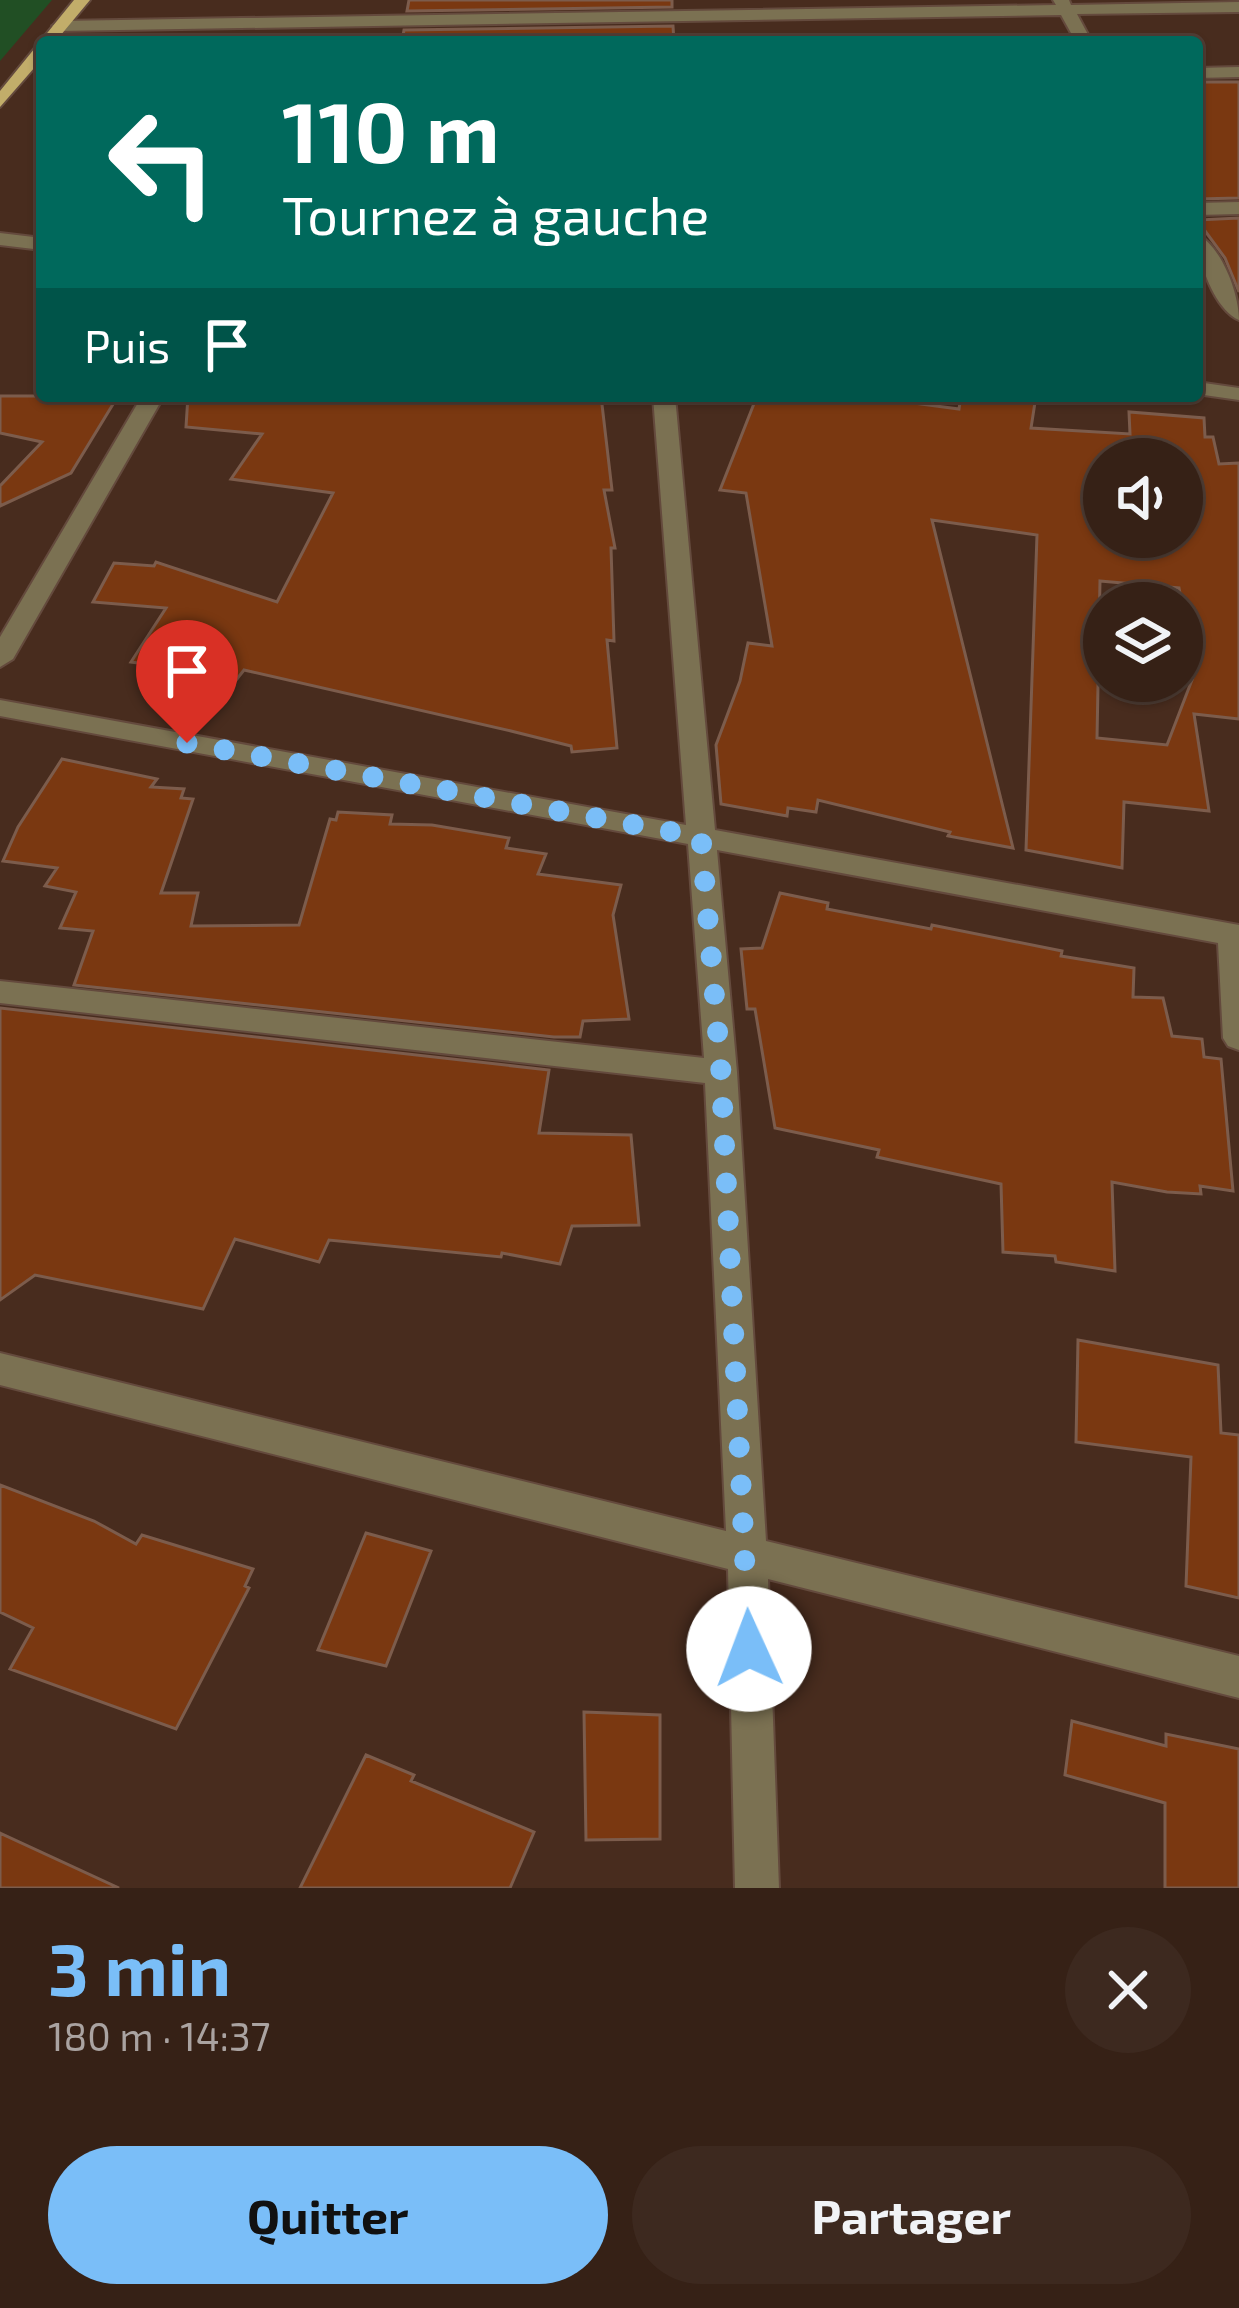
<!DOCTYPE html>
<html lang="fr">
<head>
<meta charset="utf-8">
<style>
  :root { --surface:#362116; --page:#3d291f; --text:#f1f3f6; --muted:#aaa3a1; --line:#503e35; --accent:#7abef8 }
  body { margin:0; font-family:"Exo 2",sans-serif; background:var(--page); color:var(--text); height:100vh; display:flex; flex-direction:column; font-size:45px; white-space:nowrap }
  * { box-sizing:border-box; margin:0 }
  p { font-size:39px; color:var(--muted) }
  .icon { flex:none; width:66px; height:66px; fill:none; stroke:currentColor; stroke-width:2; stroke-linecap:round; stroke-linejoin:round }
  .map { position:relative; height:1888px; overflow:hidden }
  .panel { display:flex; flex-direction:column; background:var(--surface); flex:1 }
  .panel>* { flex:none }
  .hud { position:absolute; left:36px; top:36px; width:1167px; height:366px; border-radius:12px; box-shadow:0 3px 9px #0004,0 0 0 3px var(--line); background:#00695c; color:#fff; overflow:hidden }
  .tools { position:absolute; left:1083px; top:438px; display:grid; gap:24px }
  .tools a { display:grid; place-items:center; width:120px; height:120px; border-radius:50%; background:var(--surface); box-shadow:0 3px 9px #0004,0 0 0 3px var(--line); font-size:60px }
  .pin { position:absolute; display:grid; place-items:center; width:102px; height:102px; color:#fff; margin:-123px -51px; border-radius:50% 50% 50% 0; rotate:-45deg; box-shadow:0 0 12px #0007 }
  .pin .icon { rotate:45deg }
  .me { position:absolute; width:132px; margin:-66px; rotate:358deg; stroke-linejoin:round; filter:drop-shadow(0 0 9px #0008) }
  .turn { display:flex; align-items:center; gap:42px; height:252px; padding:0 48px; font-size:54px }
  .turn .icon { width:156px; height:156px; stroke-width:2.5 }
  .turn b { display:block; font-size:84px; line-height:102px }
  .then { display:flex; align-items:center; height:114px; padding:0 48px; background:#0003; gap:24px; font-size:45px }
  .round { display:grid; place-items:center; flex:none; width:126px; height:126px; border-radius:63px; background:var(--page) }
  .overview { display:flex; align-items:center; justify-content:space-between; height:204px; padding:0 48px }
  h1 { font-size:72px; font-weight:700; line-height:90px; color:var(--accent) }
  .primary-button { display:flex; gap:24px; margin-top:auto; padding:24px 48px }
  .primary-button a { flex:1; height:138px; border-radius:72px; background:var(--accent); color:#111; font-size:48px; font-weight:700; line-height:138px; text-align:center }
  .primary-button a+a { background:var(--page); color:var(--text) }
  .map>svg:first-child { display:block }
  .green { fill:#214f24 }
  .building { fill:#7a3811; stroke:#7c5c4c; stroke-width:3; fill-rule:evenodd }
  .lines { fill:none; stroke-linecap:round; stroke-linejoin:round }
  .minor-casing { stroke:#644a3d; stroke-width:4 }
  .major-casing { stroke:#644a3d; stroke-width:4 }
  .minor { fill:#7b7152; fill-rule:evenodd }
  .major { fill:#c2ad6a; fill-rule:evenodd }
  .route { stroke:#7abef8; stroke-width:21; stroke-dasharray:0 37.8 }
</style>
</head>
<body>
<div class="map">
<svg width="1239" height="1888" viewBox="0 0 1239 1888">
  <rect width="100%" height="100%" fill="#482c1e"/>
  <!-- green -->
  <path class="green" d="M0,0h52l-52,61z"/>
  <!-- building -->
  <path class="building" d="M409,0h263v7l-265,4z
    M673,26l1,16h-272l2,-12z
    M1197,82h42v116l-42,1z
    M1239,218v74l-14,-34 -28,-38z
    M0,396h85l-5,7 7,-7h31l-47,77 -71,33v-20l42,-44 -42,-9z
    M188,396h413l11,94h-8l11,58h-4l3,93 -7,-1 10,108 -45,4 -1,-6 -60,-15 -267,-61 -22,28 -81,-16 12,-17 -22,-3 35,-54 -73,-6 21,-39 40,3 2,-4 121,40 56,-109 -102,-14 31,-45 -76,-7z
    M757,396h104l98,13 2,-13h75l-5,32 99,6 -1,-22 75,6 1,19h8l6,27 20,-1v256l-45,-5 15,97 -85,-9 -2,66 -96,-18 11,-315 -105,-15 81,328 -65,-12 2,-4 -132,-32 -2,12 -28,-4 -1,8 -66,-12 -5,-59 24,-64 8,-38 24,3 -26,-153 -26,-3zM1104,459h78v78h-78zM1100,581l79,7 16,84 -28,73 -70,-7z
    M62,759l95,20 -6,8 33,2 -3,9 12,1 -32,94h37l-7,33 108,-1 31,-106 6,1 2,-8 54,3 -2,9 42,1 77,13 -3,10 40,6 -8,20 83,11 -8,30 16,104 -46,2 -3,16h-26l-480,-52 19,-54 -33,-3 16,-36 -31,-6 12,-18 -54,-7 15,-34z
    M780,893l48,10 -1,6 104,20 1,-4 130,26 -1,5 73,12 -1,29 30,1 9,38 30,3 2,18 17,2 12,132 -33,-5 1,8 -34,-2 -55,-10 3,89 -59,-9 -1,-6 -52,-4 -2,-68 -124,-27 2,-7 -104,-22 -20,-119h-8l-6,-60 21,-1z
    M0,1008l549,62 -10,63 92,2 8,90 -67,1 -12,38 -58,-11 -1,4 -172,-17 -10,22 -84,-23 -32,70 -168,-34 -35,25z
    M1078,1340l140,25 3,68 18,2v163l-53,-12 5,-129 -115,-15z
    M0,1485l94,36 42,23 6,-9 111,34 -8,17 4,2 -73,141 -166,-60 23,-41 -33,-16z
    M366,1533l65,18 -45,115 -68,-16z
    M584,1712l76,3v124l-74,1z
    M1072,1721l94,25v-12l73,15v139h-74v-85l-100,-28z
    M366,1755l48,20 -3,6 123,51 -24,56h-210z
    M0,1833l119,55h-119z"/>
  <g class="lines">
    <defs>
      <path id="minor" d="M1053,0h16l2,5 168,-3v10l-162,2 15,28h-16l-15,-27 -1001,16 -8,-5 8,-5 996,-16z
        M1239,67v10l-42,1v-10z
        M1239,202v12l-42,1v-12z
        M0,233l42,5v12l-42,-5z
        M1197,234c25,13 42,60 42,86 -25,-11 -42,-60 -42,-86z
        M1197,382l42,6v12l-42,-6z
        M142,396h22l-151,263 -13,8v-30z
        M653,396h22l40,434 524,95v125l-11,-4 -5,-8 -5,-95 -501,-93 20,222 29,469 473,115v42l-471,-119 11,309h-44l-7,-319 -728,-184v-32l726,178 -21,-448 -705,-80v-22l704,77 -16,-214 -688,-128v-16l686,125z"/>
      <path id="major" d="M74,0h16l-35,42h-13v17l-42,48v-16z"/>
    </defs>
    <!-- minor casing -->
    <use href="#minor" class="minor-casing"/>
    <!-- major casing -->
    <use href="#major" class="major-casing"/>
    <!-- minor -->
    <use href="#minor" class="minor"/>
    <!-- major -->
    <use href="#major" class="major"/>
  </g>
  <g class="lines">
    <!-- route -->
    <path class="route" d="M187,743l514,94 20,235 28,577"/>
  </g>
</svg>
<div class="tools">
<a><svg class="icon" aria-label="sound" viewBox="0 0 24 24"><path d="M4 9h4l5-4v14l-5-4H4zM17 9q2 3 0 6"/></svg></a>
<a><svg class="icon" aria-label="layers" viewBox="0 0 24 24"><path d="M12 4l9 5-9 5-9-5zM3 14l9 5 9-5"/></svg></a>
</div>
<div class="pin" style="left:187px;top:743px;background:#d93025"><svg class="icon" aria-label="arrive" viewBox="0 0 24 24"><path d="M6 21V4h12l-3 4 3 4H6"/></svg></div>
<svg class="me" style="left:749px;top:1649px" viewBox="-20 -20 40 40"><circle r="19" fill="#fff"/><path d="M0-13L10 11 0 6-10 11z" fill="#7abef8"/></svg>
<div class="hud">
<div class="turn"><svg class="icon" aria-label="left" viewBox="0 0 24 24"><path d="M17 20v-9H6M10 6l-5 5 5 5"/></svg><div><b>110 m</b>Tournez à gauche</div></div>
<div class="then">Puis<svg class="icon" aria-label="arrive" viewBox="0 0 24 24"><path d="M6 21V4h12l-3 4 3 4H6"/></svg></div>
</div>
</div>
<section class="panel">
<div class="overview"><div><h1>3 min</h1><p>180 m · 14:37</p></div><a class="round"><svg class="icon" aria-label="close" viewBox="0 0 24 24"><path d="M6 6l12 12M18 6L6 18"/></svg></a></div>
<div class="primary-button"><a>Quitter</a><a>Partager</a></div>
</section>
</body>
</html>
